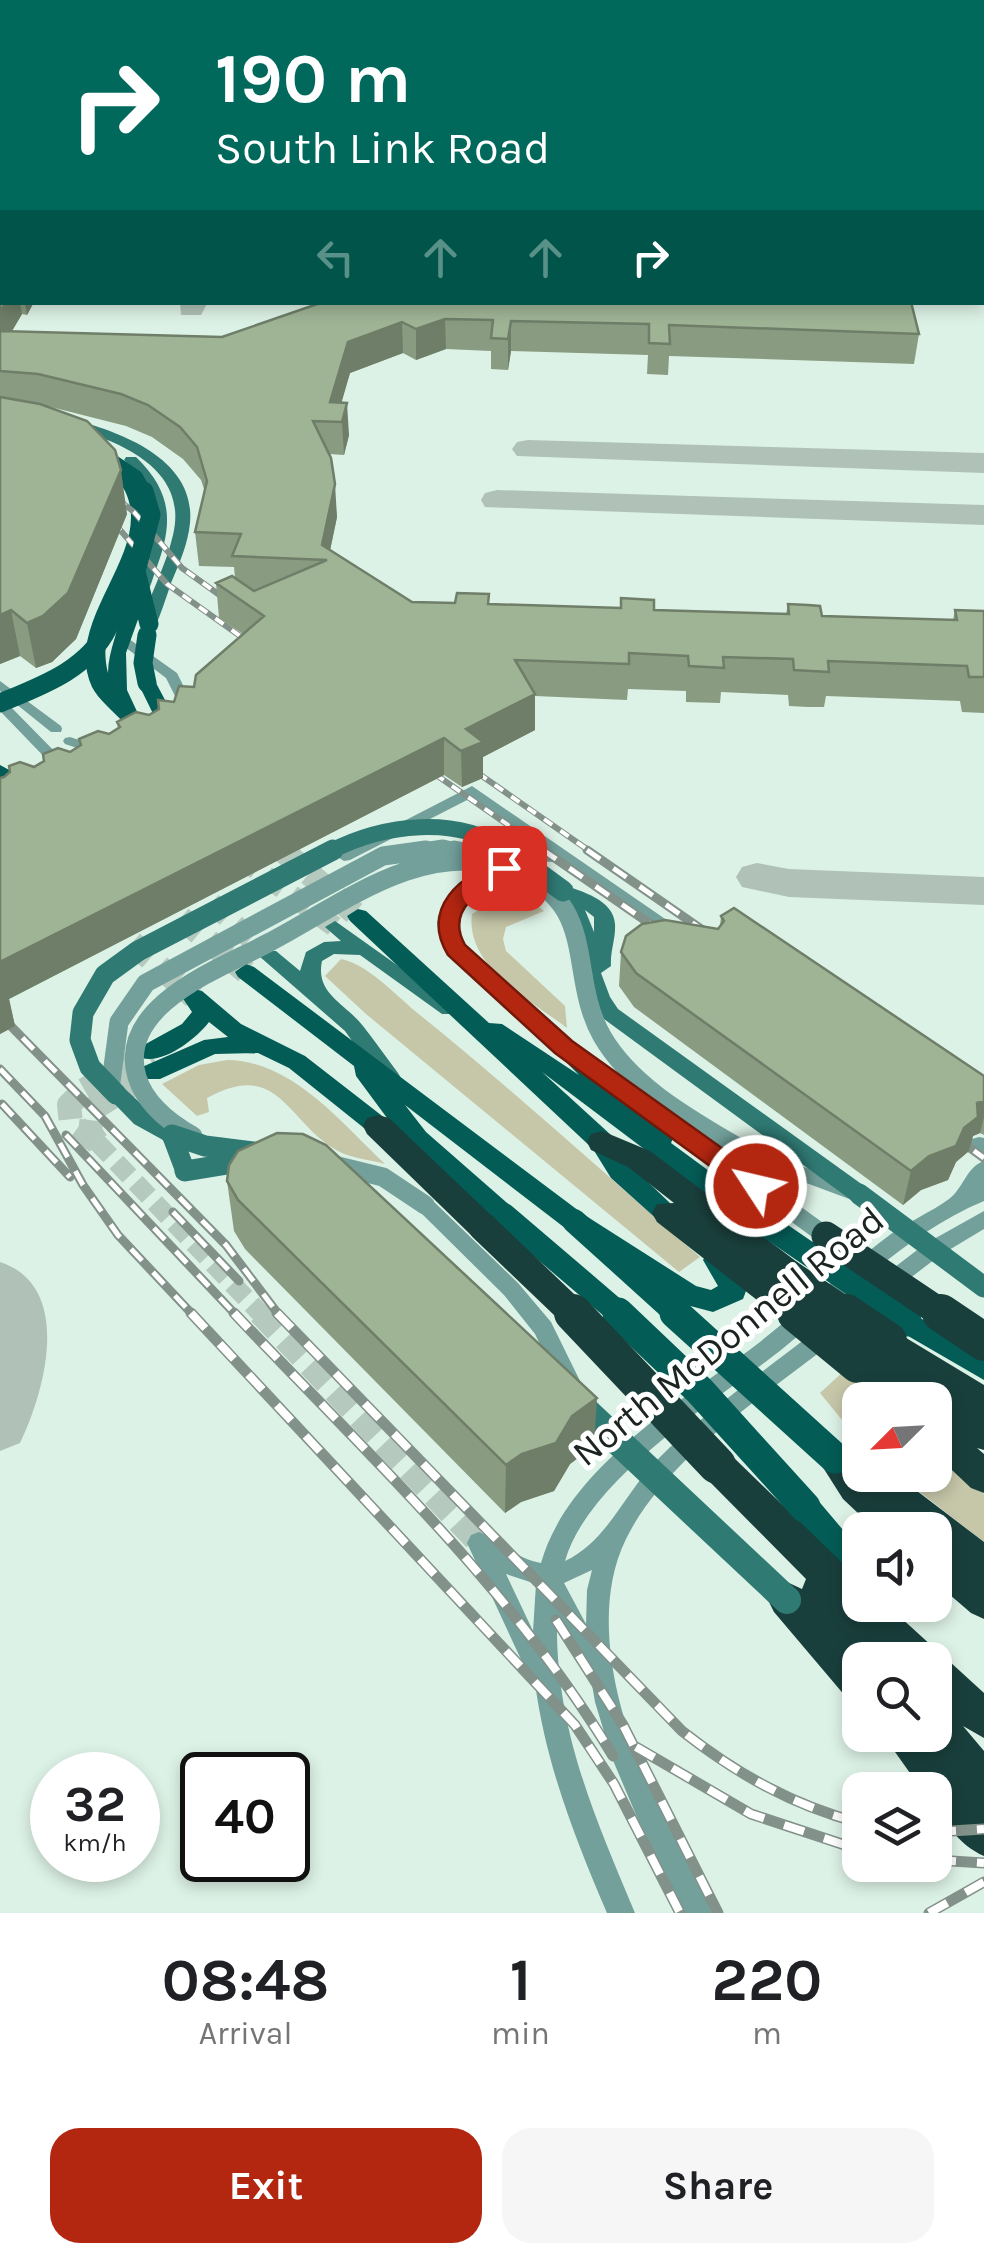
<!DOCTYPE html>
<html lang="en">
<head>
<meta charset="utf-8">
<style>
  :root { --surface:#fff; --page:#f6f6f6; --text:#202124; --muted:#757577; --accent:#b32610 }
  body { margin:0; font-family:Karla,sans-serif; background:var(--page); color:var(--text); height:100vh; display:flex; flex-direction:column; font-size:38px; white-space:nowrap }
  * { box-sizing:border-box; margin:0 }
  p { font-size:32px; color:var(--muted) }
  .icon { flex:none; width:55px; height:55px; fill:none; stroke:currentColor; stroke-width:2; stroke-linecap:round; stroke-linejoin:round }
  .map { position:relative; height:1913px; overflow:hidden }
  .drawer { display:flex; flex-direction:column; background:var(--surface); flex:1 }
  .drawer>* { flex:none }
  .hud { position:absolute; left:0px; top:0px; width:985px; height:305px; box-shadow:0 5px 15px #0003; background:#00695c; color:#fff; overflow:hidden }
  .needle { width:65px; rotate:246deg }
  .fabs { position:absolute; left:842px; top:1382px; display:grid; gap:20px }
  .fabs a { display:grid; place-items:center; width:110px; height:110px; border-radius:20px; background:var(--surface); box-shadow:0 5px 15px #0003; font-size:50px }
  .speed { position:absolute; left:30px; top:1752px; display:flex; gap:20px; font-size:50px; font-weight:700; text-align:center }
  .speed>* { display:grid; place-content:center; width:130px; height:130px; border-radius:50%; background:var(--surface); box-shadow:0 5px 15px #0003; line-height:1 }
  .speed small { font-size:25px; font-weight:400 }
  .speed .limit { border:5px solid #111; border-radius:15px; background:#fff; color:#111 }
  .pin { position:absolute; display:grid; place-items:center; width:85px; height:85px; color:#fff; margin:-42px; border-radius:20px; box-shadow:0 5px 15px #0006 }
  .me { position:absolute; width:110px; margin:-55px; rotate:305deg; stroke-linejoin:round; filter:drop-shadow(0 0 8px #0008) }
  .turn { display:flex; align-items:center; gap:35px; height:210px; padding:0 50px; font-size:45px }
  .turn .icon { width:130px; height:130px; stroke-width:2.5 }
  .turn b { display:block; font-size:70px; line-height:85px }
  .lanes { display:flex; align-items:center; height:95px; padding:0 50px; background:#0003; justify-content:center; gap:50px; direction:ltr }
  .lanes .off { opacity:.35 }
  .eta { display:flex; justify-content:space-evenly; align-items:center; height:170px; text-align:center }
  .eta b { font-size:60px; font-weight:700; line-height:70px }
  .primary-button { display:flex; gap:20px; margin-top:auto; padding:20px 50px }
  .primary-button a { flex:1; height:115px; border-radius:30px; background:var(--accent); color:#fff; font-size:40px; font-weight:700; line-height:115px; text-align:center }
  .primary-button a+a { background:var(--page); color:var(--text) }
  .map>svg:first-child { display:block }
  .green { fill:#c6c7a9 }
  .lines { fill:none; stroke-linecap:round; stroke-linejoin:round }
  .taxiway { fill:#b0c2b8; fill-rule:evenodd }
  .runway { fill:#b0c2b8; fill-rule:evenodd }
  .tertiary-tunnel-far1 { stroke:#b6c9be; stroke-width:19; stroke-dasharray:19 9; stroke-linecap:butt }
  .tertiary-tunnel { stroke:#b6c9be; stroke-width:24; stroke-dasharray:24 12; stroke-linecap:butt }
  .secondary-tunnel { stroke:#b6c9be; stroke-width:21; stroke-dasharray:21 11; stroke-linecap:butt }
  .primary-tunnel-far1 { stroke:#b6c9be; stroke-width:19; stroke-dasharray:19 9; stroke-linecap:butt }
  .primary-tunnel { stroke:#b6c9be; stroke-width:24; stroke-dasharray:24 12; stroke-linecap:butt }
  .minor { fill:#73a09b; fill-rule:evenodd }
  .tertiary { fill:#73a09b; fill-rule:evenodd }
  .secondary { fill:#307a74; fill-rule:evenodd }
  .primary { fill:#045c57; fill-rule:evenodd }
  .motorway { fill:#193f3c; fill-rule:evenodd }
  .rail-far2-casing { stroke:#829189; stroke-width:6 }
  .rail-far1-casing { stroke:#829189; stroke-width:9 }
  .rail-casing { stroke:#829189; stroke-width:11 }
  .rail-far2 { stroke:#fff; stroke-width:4; stroke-dasharray:10; stroke-linecap:butt }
  .rail-far1 { stroke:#fff; stroke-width:5; stroke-dasharray:16; stroke-linecap:butt }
  .rail { stroke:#fff; stroke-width:8; stroke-dasharray:21; stroke-linecap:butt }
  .tertiary-bridge-far1 { stroke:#73a09b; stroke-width:15 }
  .tertiary-bridge { stroke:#73a09b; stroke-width:19 }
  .secondary-bridge-far2 { stroke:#307a74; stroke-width:16 }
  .secondary-bridge-far1 { stroke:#307a74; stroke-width:21 }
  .secondary-bridge { stroke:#307a74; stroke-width:28 }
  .primary-bridge-far3 { stroke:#045c57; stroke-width:14 }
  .primary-bridge-far2 { stroke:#045c57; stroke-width:19 }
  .primary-bridge-far1 { stroke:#045c57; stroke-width:24 }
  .primary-bridge { stroke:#045c57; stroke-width:31 }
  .motorway-bridge-far1 { stroke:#193f3c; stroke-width:29 }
  .motorway-bridge { stroke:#193f3c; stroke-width:38 }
  .wall { fill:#899b80 }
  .shaded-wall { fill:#6f7e68 }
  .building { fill:#9fb495; stroke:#6f7e68; stroke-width:2.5 }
  .route { fill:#b32610; stroke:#74190a; stroke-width:2.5 }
  .labels { text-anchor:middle; stroke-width:10; stroke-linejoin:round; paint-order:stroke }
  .near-street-label { font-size:38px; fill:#1c2420; stroke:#fff }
</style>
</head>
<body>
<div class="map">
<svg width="984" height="1913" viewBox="0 0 984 1913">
  <rect width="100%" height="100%" fill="#ddf2e6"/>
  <!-- green -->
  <path class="green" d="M269,0h511l7,2h-527z
    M515,887l29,24 -38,16 -3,12 3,12 59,55 2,22c-37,-28 -102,-62 -95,-114z
    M341,959c26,5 54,35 74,52 98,79 190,163 285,246l-21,15 -313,-258 -41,-38z
    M227,1060c66,1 113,62 158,104 -14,-4 -34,-6 -47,-13 -52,-29 -58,-93 -131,-53l2,14 -12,4 -35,-32 37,-19z
    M845,1370l38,30h-23v42l-40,-49z
    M935,1447l49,47v48l-86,-67h37z"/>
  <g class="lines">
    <!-- taxiway -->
    <path class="taxiway" d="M175,0h21l2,2h-21z
      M821,0h20v2h-19z
      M982,120h2v14h-2z
      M0,159h2v14h-2z
      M982,182h2v14h-2z
      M0,196h2v14h-2z
      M982,231h2v16h-2z
      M982,269h2v16h-2z
      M180,302h28l-7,13h-20z
      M528,440l456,13v20l-467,-17 -5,-7 5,-7z
      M497,490l487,15v20l-499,-18 -4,-7 4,-7z
      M757,863l32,6 195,8v28l-195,-8 -47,-10 -6,-10 6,-10z
      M0,1262c74,24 45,130 20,181l-20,8z"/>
    <!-- runway -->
    <path class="runway" d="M0,6h2v30h-2z
      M982,25h2v32h-2z
      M0,93h2v34h-2z
      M982,114h2v36h-2z"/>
    <!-- tertiary-tunnel-far1 -->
    <path class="tertiary-tunnel-far1" d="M97,1142l165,173"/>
    <!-- tertiary-tunnel -->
    <path class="tertiary-tunnel" d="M260,1313l219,230"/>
    <!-- secondary-tunnel -->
    <path class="secondary-tunnel" d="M240,857l95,70
      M188,881l67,62"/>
    <!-- primary-tunnel-far1 -->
    <path class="primary-tunnel-far1" d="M266,836l18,16"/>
    <!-- primary-tunnel -->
    <path class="primary-tunnel" d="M282,850l76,66
      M153,895l93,77
      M105,919l89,78
      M97,1142l-26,-19 -2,-18 15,-15 66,-38
      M97,1142l-7,-10 3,-23 58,-36"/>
    <!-- minor -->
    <path class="minor" d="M0,681l61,45 1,3 -1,3h-10l-51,-41z
      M0,700l5,1 59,60 2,3 -2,3h-10l-54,-56z
      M70,737l33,11 2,3 -7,4 -33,-11 -2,-3 2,-3z"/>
    <!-- tertiary -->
    <path class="tertiary" d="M122,634l55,39 18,36 -2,3h-10l-17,-34 -49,-37 -2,-3z
      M472,786l215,148 -9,6 -6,-2 -108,-75c-45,-7 -90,18 -109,59l9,25 11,12 106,90 2,5 -2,5h-14l-104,-92 -16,-18 -10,-27c21,-44 62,-68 110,-71l-76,-53 -121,62 -6,1 -8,-5z
      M620,1079l7,2 206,149 3,6 -3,6 -7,2 -7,-2 -206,-151 -2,-5 2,-5z
      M979,1137l5,1v16l-12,-5 -3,-5 3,-5z
      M749,1147l110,40 3,5 -3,5 -7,3 -110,-41 -3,-5 3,-5z
      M984,1161v40c-79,33 -137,96 -203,149 -65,51 -193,129 -216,211 43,-20 60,-69 92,-101 49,-50 108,-89 162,-132l8,-3 8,3 3,6 -3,6c-71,57 -168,116 -209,199 -33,67 -13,157 13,222 21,53 51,100 73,152h-29l-44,-91 -27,-64 -17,-56 -4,-23 -34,-60c-2,109 37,196 78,294h-28c-32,-75 -61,-148 -72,-230l-4,-2 -64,-138 4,-8 8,-3c22,9 37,27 62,31 27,-95 140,-161 215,-218 46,-36 88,-76 135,-111 19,-13 40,-22 58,-35 14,-10 18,-33 35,-38zM592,1570l-5,20 -1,34 -22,-41zM506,1574l30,10 -3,47z
      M425,1197l7,3 86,83 33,39 31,63 -3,7 -8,2 -8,-2 -28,-58 -31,-39 -86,-85 -3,-5 3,-5z
      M984,1211v18l-45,27 -47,36 -7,2 -7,-2 -3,-6 3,-6 47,-36z"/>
    <!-- secondary -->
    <path class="secondary" d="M71,419c50,13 125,40 119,104 -2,21 -11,41 -19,60 -5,15 -10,31 -16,44h-12l-2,-3c9,-30 25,-58 32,-89 16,-67 -54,-94 -107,-109l-2,-3z
      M126,457h10c38,37 37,68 19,115 -4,12 -8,27 -19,33l-8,-5c14,-32 35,-73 21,-108 -6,-13 -16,-22 -25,-32z
      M563,885c18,6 51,15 52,39 1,14 -5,27 -4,42l-10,7 9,24 8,12 249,179 3,6 -3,6 -8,3 -8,-3 -247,-181c-31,-42 -21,-84 -51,-128zM585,910l9,7v15z
      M335,921l124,88 -3,5h-14l-82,-59 -26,-1 -12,7c-7,33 23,42 41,65 12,15 23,31 35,47l3,5 -3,5h-16l-37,-52 -86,-75 3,-5h14l24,20 6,-19 18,-10 17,-1 -16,-14z
      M116,1086l8,2 26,24 30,17 16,42 -3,6h-16l-14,-37 -29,-16 -29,-30 3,-6z"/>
    <!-- primary -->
    <path class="primary" d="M108,456l6,2 28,33 5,31 -15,49 9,40 -15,42 1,37 13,28 -10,6 -7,-2c-9,-10 -25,-23 -31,-35 -31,-67 63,-135 33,-196 -5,-10 -18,-20 -25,-30zM120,597c5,25 -12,49 -12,76 -7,-28 1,-50 12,-76z
      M147,677l9,6 25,47 -3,4 -7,2 -10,-6 -23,-47z
      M0,765l39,21 3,4 -3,4h-14l-25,-15z
      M358,909l8,2 123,112 13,1 77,51 -28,-28 4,-6h16l100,88 3,7 -3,7 68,50 4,7 -4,7 -9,3 -9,-3 -179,-135 69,63 18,29 63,60 -4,7 -9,3 -9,-3 -59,-53 -18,-29 -243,-228 -3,-5z
      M246,964l8,3 329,247 113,72 15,4 7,-4 -15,-26 4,-7c25,-9 34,18 39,38l-3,8 -30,13 -34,-9 -114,-75 -160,-123 21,27 87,76 4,7 -4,7 -9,3 -9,-3 -45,-39 -81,-51 -80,-64 -31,-15 -43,1 -55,25h-18l-3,-6 3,-6 62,-27 24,-3 -19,-15c-13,17 -45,42 -67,36l-4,-6 4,-6 40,-22 10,-12 -10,-15 12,-8 8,2 39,33 64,32 85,66 -34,-46 -2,-10 -116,-89 -3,-5z
      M906,1310l78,44v26l-88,-51 -4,-8 4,-8z
      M805,1494l11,4 44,52v37l-11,-4 -55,-67 -4,-9 4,-9z"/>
    <!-- motorway -->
    <path class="motorway" d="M378,1115l11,3 105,100 5,9 -5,9 -11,3 -11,-3 -105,-102 -4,-8 4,-8z
      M602,1131l48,20 151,114 4,9 -4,9 -19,2 3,6 -4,9 -12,4 -12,-4 -100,-78 -5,-9 5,-9 17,-1 -46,-36 -37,-17 -4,-8 4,-8z
      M888,1327l96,58v65l-7,-2 7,6v39l-13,-5 -36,-34v-54h-59l-35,-36 19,-22z
      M835,1443c16,5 25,16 25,32h36l88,67v77l-13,-6 -36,-31v-52h-59l-33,-31 -26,-41 5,-11z
      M717,1449l13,5 130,126v25h27l46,42 4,9 12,5 35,32v45l-21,-12 21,25v105c-24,-10 -49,-40 -49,-66h-13l-39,-55h52v-30l8,3 -8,-8v-40h-75v43l-14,-6 -72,-85 -6,-12 6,-12 13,-6 15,7 4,-10 -102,-103 -5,-11 5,-11z"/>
    <defs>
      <path id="rail-far2" d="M102,487l32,25 48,56 57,41
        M101,508l66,76 97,69
        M462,762l129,90
        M419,763l128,89"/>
      <path id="rail-far1" d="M543,850l126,87
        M587,850l133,92
        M0,1015l226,230 53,70
        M0,1069l45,47 38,69 35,50 75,80
        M2,1104l68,73
        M948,1132l36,26
        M66,1135l170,180
        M173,1212l66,69"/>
      <path id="rail" d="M191,1313l384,412 39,59 66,129
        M234,1313c134,142 278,275 379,443
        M277,1313l405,418c55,43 110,74 178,92
        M556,1620l67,105 95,188
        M636,1747l115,67 109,36
        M935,1832l49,-3
        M935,1860l49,3
        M929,1913l55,-31"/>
    </defs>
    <!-- rail-far2 casing -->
    <use href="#rail-far2" class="rail-far2-casing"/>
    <!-- rail-far1 casing -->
    <use href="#rail-far1" class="rail-far1-casing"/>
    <!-- rail casing -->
    <use href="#rail" class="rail-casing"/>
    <!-- rail-far2 -->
    <use href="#rail-far2" class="rail-far2"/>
    <!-- rail-far1 -->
    <use href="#rail-far1" class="rail-far1"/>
    <!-- rail -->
    <use href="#rail" class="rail"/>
    <!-- tertiary-bridge-far1 -->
    <path class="tertiary-bridge-far1" d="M410,852l33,-5 22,5"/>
    <!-- tertiary-bridge -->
    <path class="tertiary-bridge" d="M454,850l38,8
      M110,1089l9,-67 27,-39 237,-127 43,-6
      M193,1136c-23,-13 -48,-33 -56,-59 -21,-71 82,-108 131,-134 71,-37 154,-104 239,-75 95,32 59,105 95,168 31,54 96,87 147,118
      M330,1164l53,13 42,28"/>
    <!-- secondary-bridge-far2 -->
    <path class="secondary-bridge-far2" d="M329,852c54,-28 129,-38 181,0"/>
    <!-- secondary-bridge-far1 -->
    <path class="secondary-bridge-far1" d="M507,850l56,41
      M116,1094l-26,-27 -10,-27 3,-27 22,-38 33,-24 195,-101
      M172,1135l33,11 57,7
      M185,1171l67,-11
      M859,1194l125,93"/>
    <!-- secondary-bridge -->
    <path class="secondary-bridge" d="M576,1402l211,198"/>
    <!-- primary-bridge-far3 -->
    <path class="primary-bridge-far3" d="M93,448l43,29 9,16"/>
    <!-- primary-bridge-far2 -->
    <path class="primary-bridge-far2" d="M144,491l7,24 -15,56 13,53
      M147,635l-4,28 4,20
      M0,703c41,-17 87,-33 108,-75 10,-19 15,-39 28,-57"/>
    <!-- primary-bridge-far1 -->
    <path class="primary-bridge-far1" d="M730,1200l168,115
      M504,1215l117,100
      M574,1221l104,94"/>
    <!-- primary-bridge -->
    <path class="primary-bridge" d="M618,1313l81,77 106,117
      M675,1313l160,145
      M894,1313l12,8"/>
    <!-- motorway-bridge-far1 -->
    <path class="motorway-bridge-far1" d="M483,1227l92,88
      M826,1236l118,79
      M789,1274l61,41
      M769,1291l30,24"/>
    <!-- motorway-bridge -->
    <path class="motorway-bridge" d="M573,1313l144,152
      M796,1313l62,51
      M846,1313l42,28
      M941,1313l43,29"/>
  </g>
  <!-- wall -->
  <path class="wall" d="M0,235l2,67h32l-7,13 -5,-1 -10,17 210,6 101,-35 596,32 -5,30 -245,-8 -1,19 -21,-1 1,-19 -137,-4 -3,19 -17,-1v-18l-45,-2 -30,11 -13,-7 -53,20 -9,29 8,33 -5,20 -15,-1 8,63 -7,33 82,52 43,1 34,-9v10l297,10 2,-10 34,12 131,4 2,-10 29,1v102l-22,-1 -2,-11 -134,-5 -2,11h-16l-19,-1 -1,-11 -67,-3 -1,11 -34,-1v-11l-58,-2 -1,11 -92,-4v34l-52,27v21l-21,9 -18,-12 -435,224 6,27 -15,8 4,-257 66,-25 10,-7 -1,-6 30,-5 9,-5 -1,-7 32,-7 25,-13 20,-15 49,-53 -24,-16 -3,-35 19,-5 -1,-11 -35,-1 -4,-34 10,-40 -4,-12 -18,-21 -31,-22 -26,-11 -83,-21 84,109 -51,125 -24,23 -16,6 -16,-12 -20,8z
    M721,916l263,160v59l-4,-2 -7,3 -4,15 -13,11 -8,18 -27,10 -18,15 -269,-198 -15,-21 2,-34 97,-23 2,-3z
    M227,1181l367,265 -24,18 -16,27 -33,11 -16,11 -260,-264 -11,-18z"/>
  <!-- shaded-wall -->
  <path class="shaded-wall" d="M6,302h14l2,12 -13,22 -9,7v-31z
    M25,302h9l-7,13z
    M445,319l1,30 -30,11v-31z
    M511,321v30l-3,19v-31z
    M402,322l1,31 -53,20 -14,49 -6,-20 18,-60z
    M347,403l2,32 -5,20 -2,-33z
    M121,470l6,44 -51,125 -24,23 -16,6 -9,-45z
    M335,484l2,33 -10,48 -5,-20z
    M11,610l9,46 -20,8v-49z
    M535,694v36l-52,27v21l-21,9 -1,-36 5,-22z
    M444,738v37l-435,224 6,27 -15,8v-72z
    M984,1101v16l-4,16 -7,3 -4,15 -13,11 -8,18 -27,10 -18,15 8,-34 66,-68z
    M597,1398l-3,48 -24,18 -16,27 -33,11 -16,11 1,-48z"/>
  <!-- building -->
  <path class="building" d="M2,233v69h4l-6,10v-77z
    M323,302h588l8,32 -250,-9 1,19 -21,-1v-19l-138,-3 -3,18 -17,-1 2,-18 -48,-1 -29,10 -14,-7 -54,20 -18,60 17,1 -5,19 -29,-1 18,37 4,26 -13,61 90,57 43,1 2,-10 32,1 -1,10 133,4v-10l33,2v10l135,4 -1,-10 20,1 12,1 2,10 135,4 -2,-10 29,1v66h-15l-2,-11 -139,-5 1,11 -35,-2 -1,-11 -70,-2 1,11 -35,-2 -1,-10 -59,-3v11l-114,-4 20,34 -69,35 17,13 -22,9 -17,-13 -444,224v-184l4,-1 6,-5 -1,-6 11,-4 14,5 10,-6 -1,-7 15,-6 12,4 11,-7 -2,-6 19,-8 11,3 11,-7 -3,-5 19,-10 13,3 10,-6 -1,-9 16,2 5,-16 15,1 2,-12 68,-59 -48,-33 16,-7 22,15 73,-31 -95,-4 9,-22 -46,-2 12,-51 -10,-34 -17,-20 -32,-22 -27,-11 -83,-20 -38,-3v-40l222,6z
    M0,397l40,7 47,17 28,29 6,20 -53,123 -25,23 -16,7 -16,-13 -11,5z
    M734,908l250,168v25l-7,2 1,14 -14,11 -8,18 -27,10 -18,15 -275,-198 -15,-21 5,-16 16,-12 23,-4 53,9 6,-8 -3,-5z
    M277,1133l26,1 23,11 271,253 -25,18 -16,27 -34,11 -16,11 -268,-265 -11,-19 2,-16 9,-14z"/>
  <!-- route -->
  <path class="route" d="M504,861l8,2v10c-28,15 -68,35 -47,72l107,96 193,138 4,7 -4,7h-18l-192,-140 -107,-98c-28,-46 12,-82 56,-94z"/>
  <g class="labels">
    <!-- near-street labels -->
    <g class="near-street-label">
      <text transform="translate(728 1336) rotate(-39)" y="13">North McDonnell Road</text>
    </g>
  </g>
</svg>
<div class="fabs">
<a><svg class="needle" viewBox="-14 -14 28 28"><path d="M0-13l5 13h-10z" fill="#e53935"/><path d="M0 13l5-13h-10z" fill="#757577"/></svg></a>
<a><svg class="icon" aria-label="sound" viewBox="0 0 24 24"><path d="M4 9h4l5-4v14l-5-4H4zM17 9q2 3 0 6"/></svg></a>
<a><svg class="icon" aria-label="search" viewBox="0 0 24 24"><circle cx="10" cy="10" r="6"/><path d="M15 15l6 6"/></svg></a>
<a><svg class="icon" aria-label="layers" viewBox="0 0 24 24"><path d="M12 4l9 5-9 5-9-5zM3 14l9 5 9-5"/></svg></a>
</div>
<div class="speed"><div>32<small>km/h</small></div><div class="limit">40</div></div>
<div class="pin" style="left:504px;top:868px;background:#d93025"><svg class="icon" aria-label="arrive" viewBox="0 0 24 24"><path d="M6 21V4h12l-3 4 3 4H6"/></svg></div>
<svg class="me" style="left:756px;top:1186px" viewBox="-20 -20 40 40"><circle r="17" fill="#b32610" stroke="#fff" stroke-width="3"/><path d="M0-11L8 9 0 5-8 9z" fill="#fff"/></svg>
<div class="hud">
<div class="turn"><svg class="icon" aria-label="right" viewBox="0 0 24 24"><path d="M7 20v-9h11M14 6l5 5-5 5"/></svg><div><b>190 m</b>South Link Road</div></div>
<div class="lanes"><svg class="icon off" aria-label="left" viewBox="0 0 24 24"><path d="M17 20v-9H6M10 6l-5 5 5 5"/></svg><svg class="icon off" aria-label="ahead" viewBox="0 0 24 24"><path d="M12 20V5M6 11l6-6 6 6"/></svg><svg class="icon off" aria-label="ahead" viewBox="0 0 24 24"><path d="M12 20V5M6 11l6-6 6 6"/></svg><svg class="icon" aria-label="right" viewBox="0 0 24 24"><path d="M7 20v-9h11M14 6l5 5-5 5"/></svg></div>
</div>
</div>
<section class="drawer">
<div class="eta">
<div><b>08:48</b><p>Arrival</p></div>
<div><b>1</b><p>min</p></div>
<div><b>220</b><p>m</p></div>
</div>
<div class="primary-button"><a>Exit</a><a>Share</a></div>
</section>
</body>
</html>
